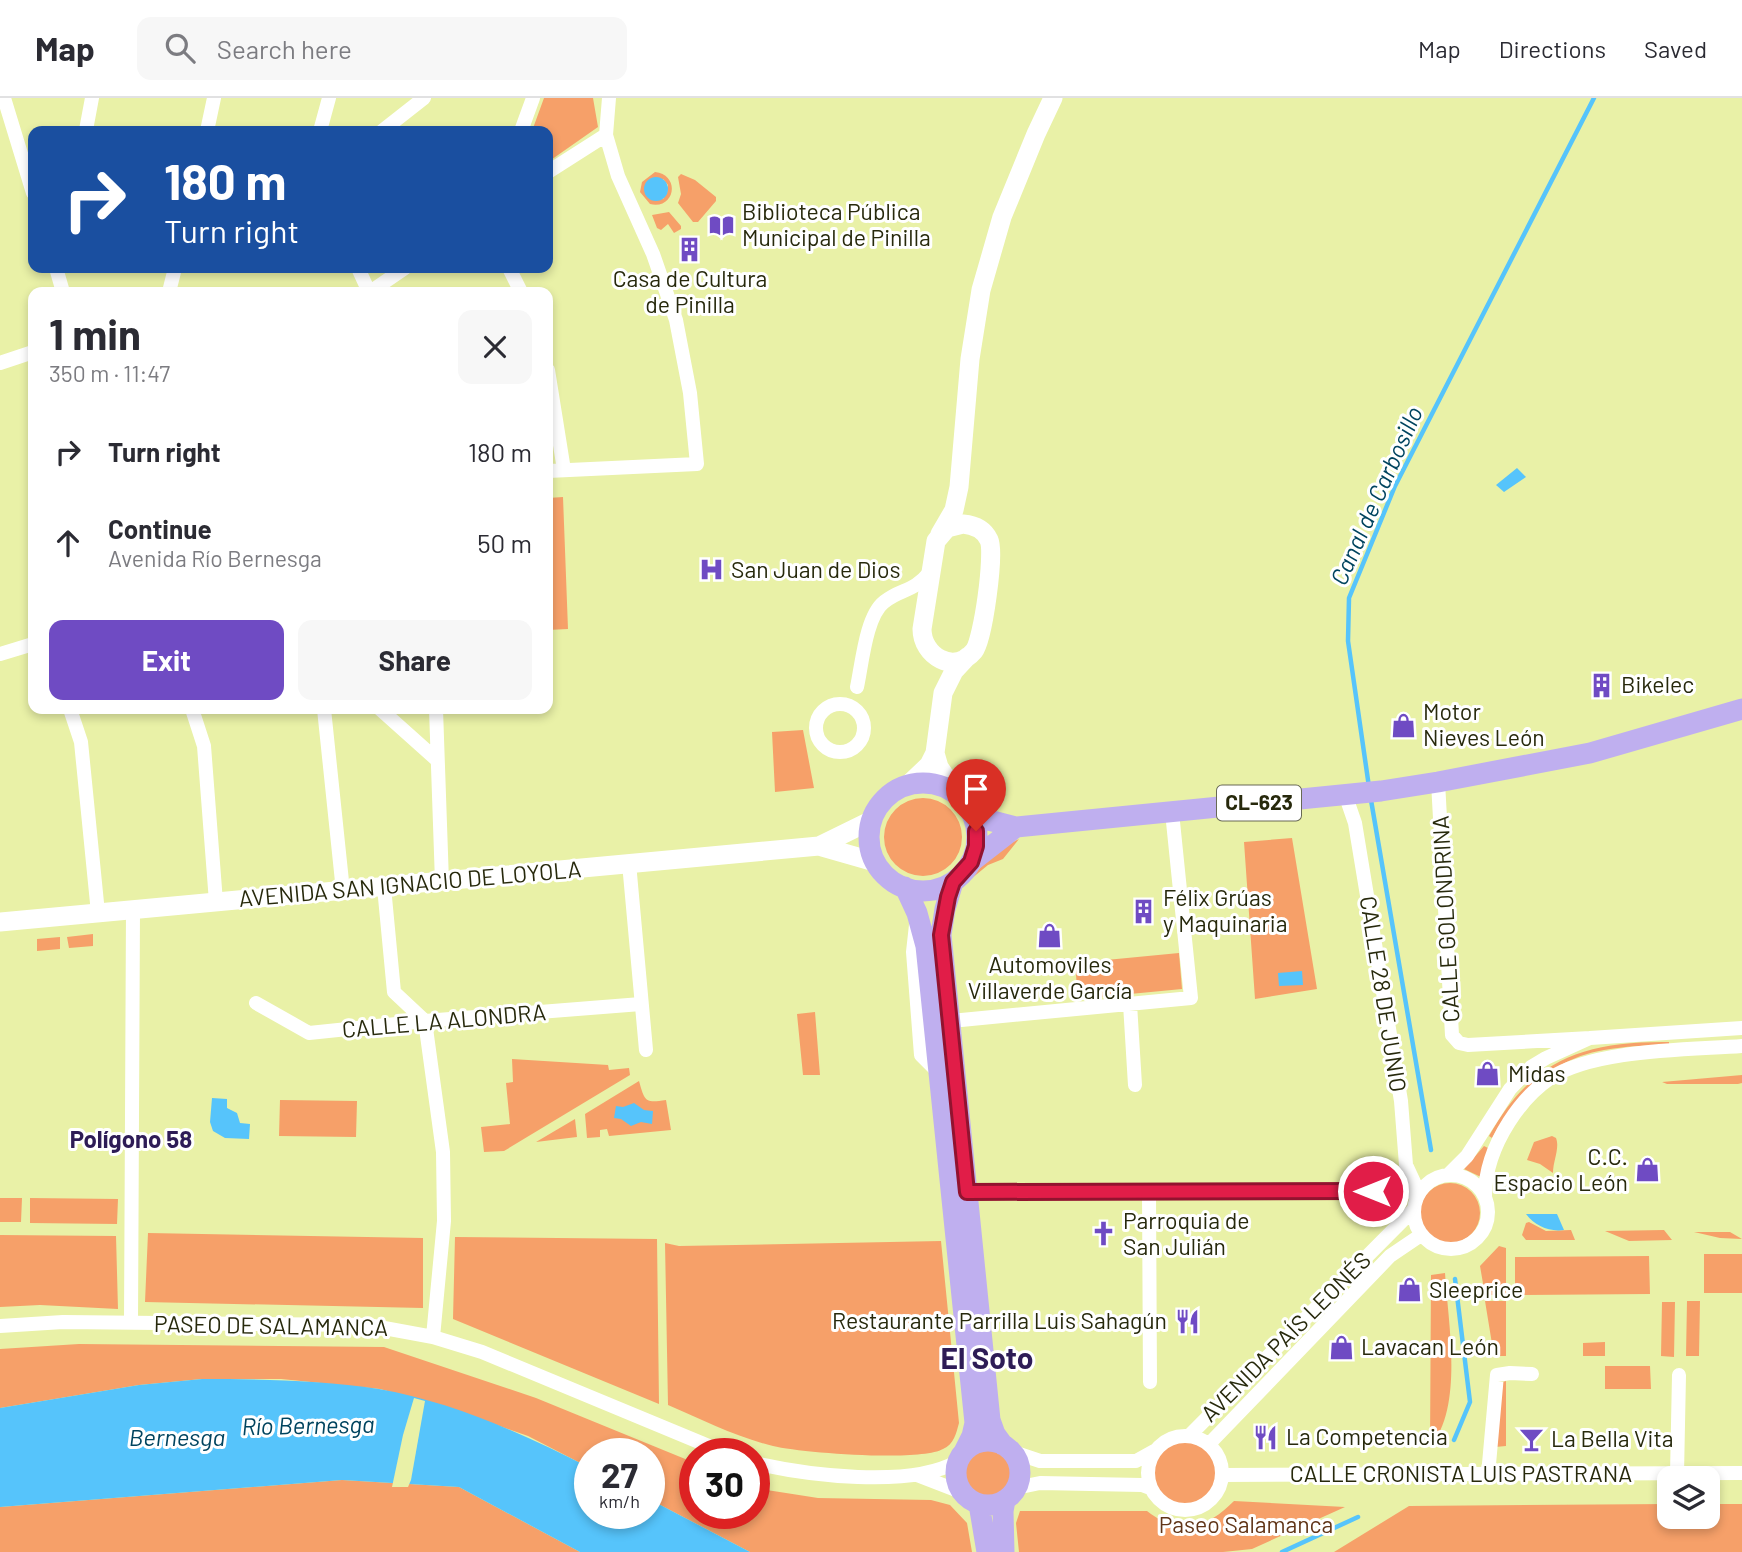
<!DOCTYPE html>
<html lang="en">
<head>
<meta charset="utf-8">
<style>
  :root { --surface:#fff; --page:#f7f7f7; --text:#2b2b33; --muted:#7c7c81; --line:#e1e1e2; --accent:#6f4bc3 }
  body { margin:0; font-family:Barlow,sans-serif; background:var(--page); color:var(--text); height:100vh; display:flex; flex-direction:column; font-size:26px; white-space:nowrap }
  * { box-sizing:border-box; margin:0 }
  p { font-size:23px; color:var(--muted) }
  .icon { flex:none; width:38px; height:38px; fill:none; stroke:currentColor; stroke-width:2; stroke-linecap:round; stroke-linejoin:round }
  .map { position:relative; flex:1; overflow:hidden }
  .drawer { position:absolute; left:28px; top:189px; width:525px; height:427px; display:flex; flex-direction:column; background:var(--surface); border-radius:14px; box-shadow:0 4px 10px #0003 }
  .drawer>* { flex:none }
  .guide { position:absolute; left:28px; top:28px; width:525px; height:147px; border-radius:14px; box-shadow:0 4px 10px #0003; background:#1a4fa0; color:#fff; overflow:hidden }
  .controls { position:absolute; left:1657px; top:1368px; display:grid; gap:14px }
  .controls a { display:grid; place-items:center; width:63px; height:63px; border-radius:14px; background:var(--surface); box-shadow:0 4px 10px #0003; font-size:35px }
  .speed { position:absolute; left:574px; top:1340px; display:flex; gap:14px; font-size:35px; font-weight:700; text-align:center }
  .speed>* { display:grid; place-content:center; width:91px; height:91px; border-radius:50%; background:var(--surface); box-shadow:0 4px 10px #0003; line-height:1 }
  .speed small { font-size:18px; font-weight:400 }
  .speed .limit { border:10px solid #d22; background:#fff; color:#111 }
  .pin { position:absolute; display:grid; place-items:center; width:60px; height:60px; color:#fff; margin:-72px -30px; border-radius:50% 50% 50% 0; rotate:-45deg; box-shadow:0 0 7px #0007 }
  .pin .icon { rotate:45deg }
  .me { position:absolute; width:77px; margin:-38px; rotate:270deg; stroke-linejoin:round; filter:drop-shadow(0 0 5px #0008) }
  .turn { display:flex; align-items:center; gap:24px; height:147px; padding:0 21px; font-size:32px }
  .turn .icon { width:91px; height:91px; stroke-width:2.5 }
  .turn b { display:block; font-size:49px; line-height:60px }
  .round { display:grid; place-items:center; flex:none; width:74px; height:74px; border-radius:14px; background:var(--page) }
  .overview { display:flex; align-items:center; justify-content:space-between; height:119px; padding:0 21px }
  h1 { font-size:42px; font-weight:700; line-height:52px }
  .action { display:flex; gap:14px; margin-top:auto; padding:14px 21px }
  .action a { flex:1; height:80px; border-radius:14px; background:var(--accent); color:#fff; font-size:28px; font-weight:700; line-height:80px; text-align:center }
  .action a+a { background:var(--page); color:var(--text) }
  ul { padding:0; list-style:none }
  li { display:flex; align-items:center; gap:21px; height:91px; padding:0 21px }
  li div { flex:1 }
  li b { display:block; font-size:26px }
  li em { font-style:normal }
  header { display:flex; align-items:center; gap:42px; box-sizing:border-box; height:98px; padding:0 35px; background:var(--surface); border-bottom:2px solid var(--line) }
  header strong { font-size:33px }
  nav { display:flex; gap:38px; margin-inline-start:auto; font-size:24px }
  .search { width:490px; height:63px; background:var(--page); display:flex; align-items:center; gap:18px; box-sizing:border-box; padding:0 24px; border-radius:14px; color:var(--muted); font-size:26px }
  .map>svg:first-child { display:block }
  .green { fill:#f6a069; fill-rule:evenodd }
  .water { fill:#56c4fb }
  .pier { fill:#e9f1a7 }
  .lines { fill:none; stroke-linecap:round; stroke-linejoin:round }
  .stream { stroke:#56c4fb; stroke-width:4.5 }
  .minor { stroke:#fff; stroke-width:14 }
  .secondary { stroke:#fff; stroke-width:19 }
  .primary { stroke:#bfafef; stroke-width:21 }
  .route-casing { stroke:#92132f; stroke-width:18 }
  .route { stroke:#e11d48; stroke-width:12 }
  .labels { text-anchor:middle; stroke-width:6; stroke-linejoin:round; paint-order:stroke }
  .shield { fill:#fff; stroke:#686955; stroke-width:2 }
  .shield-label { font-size:21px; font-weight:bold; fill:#27290c }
  .poi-label { font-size:23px; fill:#27290c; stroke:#fff; text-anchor:start }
  .street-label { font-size:23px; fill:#27290c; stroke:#fff }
  .park-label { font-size:23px; fill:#613517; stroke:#fff }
  .water-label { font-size:24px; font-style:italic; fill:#00445f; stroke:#fff }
  .neighbourhood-label { font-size:24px; font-weight:bold; fill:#2e1c56; stroke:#fff }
  .district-label { font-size:30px; font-weight:bold; fill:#2e1c56; stroke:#fff }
</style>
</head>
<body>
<header>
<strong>Map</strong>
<div class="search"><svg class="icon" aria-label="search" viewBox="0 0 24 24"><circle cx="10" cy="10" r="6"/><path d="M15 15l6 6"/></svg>Search here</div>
<nav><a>Map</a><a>Directions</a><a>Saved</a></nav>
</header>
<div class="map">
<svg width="1742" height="1454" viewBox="0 0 1742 1454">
  <rect width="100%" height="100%" fill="#e9f1a7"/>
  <!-- green -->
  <path class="green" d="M544,0h49l5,29 -50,35v-31h-16z
    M655,74c26,3 20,38 -5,32l-10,-12 2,-10zM663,81l5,6 -1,8 -4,6 -17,-5 -1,-7z
    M681,76l14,6 21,17v4l-18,21h-5l-15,-19 3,-9 -3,-17z
    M669,114l12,14v3l-7,4 -6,-9 -7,6 -4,-2 -5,-13z
    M563,399l5,132 -20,1v-132z
    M803,632l11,58 -39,4 -3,-60z
    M884 739a39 39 0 1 1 78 0a39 39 0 1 1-78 0Z
    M1292,740l25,151 -62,10 -11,-157z
    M1019,741l-16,20 -15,6 -17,14c13,-17 28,-31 48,-40z
    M93,836v12l-24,2 -2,-11z
    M60,839v12l-23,2v-12z
    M1179,855l3,36 -104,10 -3,-36z
    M815,914l5,63h-17l-6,-61z
    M1669,944v2c-22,2 -44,2 -65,6 -52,9 -88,44 -112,88l-3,-2c43,-77 95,-95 180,-94z
    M512,961l96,6 1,5 20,-2 1,7 -126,76 -20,1 -3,-25 29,-3 -4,-41 7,-1z
    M1742,977v8l-4,1h-71l-5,-2z
    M639,983c6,21 6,22 27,19l5,30 -62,6 -2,-7 -7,1v7l-13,1 -2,-24z
    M280,1002l77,1 -1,36 -77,-1z
    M575,1021l2,18 -41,5z
    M1552,1038l4,2c4,10 -3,23 -3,35l-13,-9 -13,-4 7,-18z
    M1484,1048l4,2 -7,29 -17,-8z
    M1420 1115a30 30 0 1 1 60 0a30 30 0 1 1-60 0Z
    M0,1100h22l-1,24h-21z
    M30,1100l88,1 -1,25 -87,-1z
    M1529,1124l17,9 25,-1 4,10h-49l-4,-5 4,-12z
    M1664,1132l8,10 -43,1 -24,-10z
    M1694,1134h36l12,7 -22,-1z
    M148,1135l275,5v70l-278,-6z
    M0,1137l116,1 2,73 -78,-4 -40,2z
    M455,1139l202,2 2,165 -206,-85z
    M941,1143l18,182c-3,11 -5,21 -16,26 -23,13 -142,4 -170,-3 -37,-9 -70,-26 -105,-41l-3,-162 14,3z
    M1499,1148l7,2v47h-21l-5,-29z
    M1742,1156v39h-38v-39z
    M1649,1158l1,38 -135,1v-38z
    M1445,1175c3,50 19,134 -15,174l1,-172z
    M1485,1203h21v55h-12z
    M1687,1203h13l-1,55h-13z
    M1662,1204h13l-1,55 -13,-1z
    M1605,1244v14h-22v-13z
    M79,1246l305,3 152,51 159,65v51h59v-26l64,10 113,2 19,5 17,18 5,29h-222l-101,-53v-45h-59v14l-62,-32 -85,-30 -63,-17 -99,-10h-79l-63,6 -139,23v-59z
    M1605,1268h45l1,23h-46z
    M1506,1283v65l-11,1 8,-65z
    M1154 1375a31 31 0 1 1 62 0a31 31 0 1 1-62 0Z
    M965 1375a23 23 0 1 1 46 0a23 23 0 1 1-46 0Z
    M342,1382l117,7 121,65h-580v-45z
    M1234,1403l111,6 -93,42 -29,3h-204l-3,-29 4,-12h127c33,26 59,18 87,-10z
    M1669,1406l1,13h38v-13h34v48h-408l75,-46z"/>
  <!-- water -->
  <path class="water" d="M644 91a12 12 0 1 1 24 0a12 12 0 1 1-24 0Z
    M1517,370l9,9 -22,15 -8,-7z
    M1302,873l1,14 -24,1 -1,-13z
    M212,1000l15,1v9l10,5 3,10 10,1 -1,15 -24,-1 -12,-7 -3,-9z
    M634,1005l10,7 9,1 -1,13 -11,-2 -10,4 -10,-7 -7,-1 2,-12 7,1z
    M1526,1116h31l7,16c-15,2 -29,-4 -38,-16z
    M202,1281c59,0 118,1 177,10 74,13 145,45 211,79v46h59v-15l101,53h-170l-121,-65 -117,-7 -342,27v-99l139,-23z"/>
  <!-- pier -->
  <path class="pier" d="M414,1300l11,3 -14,79 -3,7h-16l11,-52z"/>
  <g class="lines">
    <!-- stream -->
    <path class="stream" d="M1369,689l-21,-146 1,-43 46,-112 199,-388
      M1371,702l60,350
      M1454,1342l16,-38 -15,-123
      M1282,1454l76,-35"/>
    <!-- minor -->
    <path class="minor" d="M4,0l29,95
      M86,32l6,-32
      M207,33l7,-33
      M320,33l9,-33
      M382,33l42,-33
      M521,33l12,-33
      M548,74l58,-37
      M56,170l7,24
      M358,170l11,24
      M509,170l12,24
      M169,194l6,-24
      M370,194l35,-24
      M0,265l33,-11
      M548,272l16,100
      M548,373l149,-7 -7,-71 -14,-73 -23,-66 -35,-78 -12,-41 3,-37
      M0,556l33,-10
      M857,589c5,-23 9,-71 27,-85 17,-14 29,-9 46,-30
      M816 630a24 24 0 1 1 48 0a24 24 0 1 1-48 0Z
      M70,611l11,33 17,171
      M192,611l12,37 12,156
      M324,611l19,182
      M380,611l57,51
      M436,611l6,173
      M1438,684l14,253 7,8 9,2 122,-7
      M1345,696l10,29 46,278 5,64 13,28
      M629,765l17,187
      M384,789l10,105 31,29 18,131 1,69 -11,116
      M916,827l-3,27 8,103 17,17
      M256,905l53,30 116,-12 216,-17
      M1130,906l5,81
      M951,923l240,-23 -19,-186
      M1414 1114a37 37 0 1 1 74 0a37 37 0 1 1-74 0Z
      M1448,1077l19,-19 43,-67 21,-22 15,-9 44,-20 152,-10
      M1149,1093l1,191
      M967,1094l439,-1 13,2
      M1485,1098c0,-27 10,-52 24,-74 11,-17 24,-32 40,-43 44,-30 140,-29 193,-33
      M131,1225l2,-414
      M0,1228l63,-4 305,3 65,12 49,15 246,102
      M1148 1375a37 37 0 1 1 74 0a37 37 0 1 1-74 0Z
      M1189,1338l224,-226
      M1209,1346l181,-188 31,-21
      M1010,1353l30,10h96l18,-10
      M754,1365c52,12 157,26 204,-2
      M1677,1376l2,-99
      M917,1377l44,17
      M1222,1377l520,-2
      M1488,1377l9,-100 13,-2 22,1
      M1016,1390l24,-5 102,2 8,3"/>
    <!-- secondary -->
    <path class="secondary" d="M963,426c11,1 21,5 26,16 6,13 -6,100 -15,111 -20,24 -52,5 -52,-22l14,-88 11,-13z
      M940,436l14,-24 5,-23 11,-128 11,-69 21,-73 34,-83 17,-36
      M935,655l4,14 18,27
      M908,687l21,-20 6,-12 8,-60 11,-22 13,-14
      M819,748l51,-25
      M0,824l819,-76 56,16"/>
    <!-- primary -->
    <path class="primary" d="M869 739a54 54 0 1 1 108 0a54 54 0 1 1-108 0Z
      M973,718l43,11 365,-36 57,-9 152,-29 152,-44
      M971,764l45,-35
      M953,784l-8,27 -4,26 49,485 5,14 8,11
      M905,789l12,26 9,33 49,477 -3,13 -8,16
      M956 1375a32 32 0 1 1 64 0a32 32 0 1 1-64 0Z
      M979,1406l8,48
      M1004,1454l-1,-41 2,-11"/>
  </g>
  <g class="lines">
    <defs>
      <path id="route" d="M976,733v15l-5,16 -18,20 -5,15 -7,38 26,257 406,-1"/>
    </defs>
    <!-- route casing -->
    <use href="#route" class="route-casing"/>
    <!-- route -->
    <use href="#route" class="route"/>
  </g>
  <!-- icons -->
  <defs>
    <symbol id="library-bare" viewBox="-9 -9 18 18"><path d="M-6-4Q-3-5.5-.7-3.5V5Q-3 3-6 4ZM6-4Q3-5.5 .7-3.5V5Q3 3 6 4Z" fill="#6f4bc3" stroke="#fff" stroke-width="2.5" paint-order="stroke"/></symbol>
    <symbol id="building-bare" viewBox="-9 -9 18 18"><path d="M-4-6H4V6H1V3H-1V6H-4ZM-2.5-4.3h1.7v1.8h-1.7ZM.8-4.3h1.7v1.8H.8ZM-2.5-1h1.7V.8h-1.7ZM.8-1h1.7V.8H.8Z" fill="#6f4bc3" stroke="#fff" stroke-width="2.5" paint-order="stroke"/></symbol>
    <symbol id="hospital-bare" viewBox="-9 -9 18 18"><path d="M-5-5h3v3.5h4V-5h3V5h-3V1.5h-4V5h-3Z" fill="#6f4bc3" stroke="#fff" stroke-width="2.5" paint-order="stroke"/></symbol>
    <symbol id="shop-bare" viewBox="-9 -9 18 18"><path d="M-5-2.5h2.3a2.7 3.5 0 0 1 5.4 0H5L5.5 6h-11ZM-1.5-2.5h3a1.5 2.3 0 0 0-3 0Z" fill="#6f4bc3" stroke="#fff" stroke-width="2.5" paint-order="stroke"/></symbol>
    <symbol id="church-bare" viewBox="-9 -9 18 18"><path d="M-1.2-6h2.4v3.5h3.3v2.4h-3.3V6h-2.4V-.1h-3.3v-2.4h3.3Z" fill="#6f4bc3" stroke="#fff" stroke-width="2.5" paint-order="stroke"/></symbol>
    <symbol id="restaurant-bare" viewBox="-9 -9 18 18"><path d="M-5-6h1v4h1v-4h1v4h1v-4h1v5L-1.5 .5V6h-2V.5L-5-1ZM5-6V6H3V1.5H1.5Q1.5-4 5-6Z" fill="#6f4bc3" stroke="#fff" stroke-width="2.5" paint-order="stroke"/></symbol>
    <symbol id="bar-bare" viewBox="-9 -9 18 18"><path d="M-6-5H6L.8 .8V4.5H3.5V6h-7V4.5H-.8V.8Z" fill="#6f4bc3" stroke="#fff" stroke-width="2.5" paint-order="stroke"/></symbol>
  </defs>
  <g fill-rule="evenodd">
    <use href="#library-bare" x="704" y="110" width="35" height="35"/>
    <use href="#building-bare" x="672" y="134" width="35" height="35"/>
    <use href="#hospital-bare" x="694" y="454" width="35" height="35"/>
    <use href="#building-bare" x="1584" y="570" width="35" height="35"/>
    <use href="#shop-bare" x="1386" y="610" width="35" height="35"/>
    <use href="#building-bare" x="1126" y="796" width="35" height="35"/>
    <use href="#shop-bare" x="1032" y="820" width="35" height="35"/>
    <use href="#shop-bare" x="1470" y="958" width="35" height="35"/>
    <use href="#shop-bare" x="1630" y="1054" width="35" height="35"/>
    <use href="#church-bare" x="1086" y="1118" width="35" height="35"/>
    <use href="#shop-bare" x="1392" y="1174" width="35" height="35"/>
    <use href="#restaurant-bare" x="1170" y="1206" width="35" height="35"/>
    <use href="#shop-bare" x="1324" y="1232" width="35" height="35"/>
    <use href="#restaurant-bare" x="1248" y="1322" width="35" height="35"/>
    <use href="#bar-bare" x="1514" y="1324" width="35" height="35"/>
  </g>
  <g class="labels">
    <!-- shield labels -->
    <rect class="shield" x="1217" y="687.5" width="84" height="35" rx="5"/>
    <g class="shield-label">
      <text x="1259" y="712">CL-623</text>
    </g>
    <!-- poi labels -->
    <g class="poi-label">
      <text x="742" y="122">Biblioteca Pública<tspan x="742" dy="26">Municipal de Pinilla</tspan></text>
      <text x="690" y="189" text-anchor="middle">Casa de Cultura<tspan x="690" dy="26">de Pinilla</tspan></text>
      <text x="731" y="480">San Juan de Dios</text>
      <text x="1621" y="595">Bikelec</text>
      <text x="1423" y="622">Motor<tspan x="1423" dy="26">Nieves León</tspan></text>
      <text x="1163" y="808">Félix Grúas<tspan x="1163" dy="26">y Maquinaria</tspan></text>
      <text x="1050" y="875" text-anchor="middle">Automoviles<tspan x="1050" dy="26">Villaverde García</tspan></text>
      <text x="1508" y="984">Midas</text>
      <text x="1628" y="1067" text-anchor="end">C.C.<tspan x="1628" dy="26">Espacio León</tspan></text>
      <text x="1123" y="1131">Parroquia de<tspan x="1123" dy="26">San Julián</tspan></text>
      <text x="1429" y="1200">Sleeprice</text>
      <text x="1167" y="1231" text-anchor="end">Restaurante Parrilla Luis Sahagún</text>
      <text x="1361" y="1257">Lavacan León</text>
      <text x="1286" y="1347">La Competencia</text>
      <text x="1551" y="1349">La Bella Vita</text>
    </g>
    <!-- street labels -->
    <g class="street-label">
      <text transform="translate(410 786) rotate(-5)" y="8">AVENIDA SAN IGNACIO DE LOYOLA</text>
      <text transform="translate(1446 821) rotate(-93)" y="8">CALLE GOLONDRINA</text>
      <text transform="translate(1383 896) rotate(81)" y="8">CALLE 28 DE JUNIO</text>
      <text transform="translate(444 923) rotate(-5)" y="8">CALLE LA ALONDRA</text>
      <text transform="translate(271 1228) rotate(1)" y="8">PASEO DE SALAMANCA</text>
      <text transform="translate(1286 1239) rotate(-45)" y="8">AVENIDA PAÍS LEONÉS</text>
      <text x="1461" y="1384">CALLE CRONISTA LUIS PASTRANA</text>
    </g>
    <!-- park labels -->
    <g class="park-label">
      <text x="1246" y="1435">Paseo Salamanca</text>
    </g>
    <!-- water labels -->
    <g class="water-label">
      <text transform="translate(1377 398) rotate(-66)" y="8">Canal de Carbosillo</text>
      <text transform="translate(308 1328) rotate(-1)" y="8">Río Bernesga</text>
      <text x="177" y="1348">Bernesga</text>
    </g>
    <!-- neighbourhood labels -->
    <g class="neighbourhood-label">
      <text x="131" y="1050">Polígono 58</text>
    </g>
    <!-- district labels -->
    <g class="district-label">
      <text x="987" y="1271">El Soto</text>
    </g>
  </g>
</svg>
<div class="controls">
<a><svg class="icon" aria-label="layers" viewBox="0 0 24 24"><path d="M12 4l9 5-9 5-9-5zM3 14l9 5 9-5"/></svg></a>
</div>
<div class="speed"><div>27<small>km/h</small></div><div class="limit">30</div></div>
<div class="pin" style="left:976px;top:733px;background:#d93025"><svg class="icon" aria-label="arrive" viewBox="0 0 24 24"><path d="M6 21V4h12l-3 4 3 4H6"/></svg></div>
<svg class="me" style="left:1373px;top:1093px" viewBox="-20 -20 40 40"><circle r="17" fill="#e11d48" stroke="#fff" stroke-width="3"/><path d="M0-11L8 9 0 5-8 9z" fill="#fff"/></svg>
<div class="guide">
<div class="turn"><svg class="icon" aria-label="right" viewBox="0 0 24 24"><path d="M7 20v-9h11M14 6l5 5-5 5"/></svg><div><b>180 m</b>Turn right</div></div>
</div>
<section class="drawer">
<div class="overview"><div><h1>1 min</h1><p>350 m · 11:47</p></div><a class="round"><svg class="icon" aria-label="close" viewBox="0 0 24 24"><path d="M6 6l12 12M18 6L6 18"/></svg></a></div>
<ul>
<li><svg class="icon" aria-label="right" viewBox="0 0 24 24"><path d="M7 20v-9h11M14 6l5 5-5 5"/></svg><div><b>Turn right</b></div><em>180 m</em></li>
<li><svg class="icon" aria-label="ahead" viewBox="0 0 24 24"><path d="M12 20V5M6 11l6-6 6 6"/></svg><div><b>Continue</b><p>Avenida Río Bernesga</p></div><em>50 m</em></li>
</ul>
<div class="action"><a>Exit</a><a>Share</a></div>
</section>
</div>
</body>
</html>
